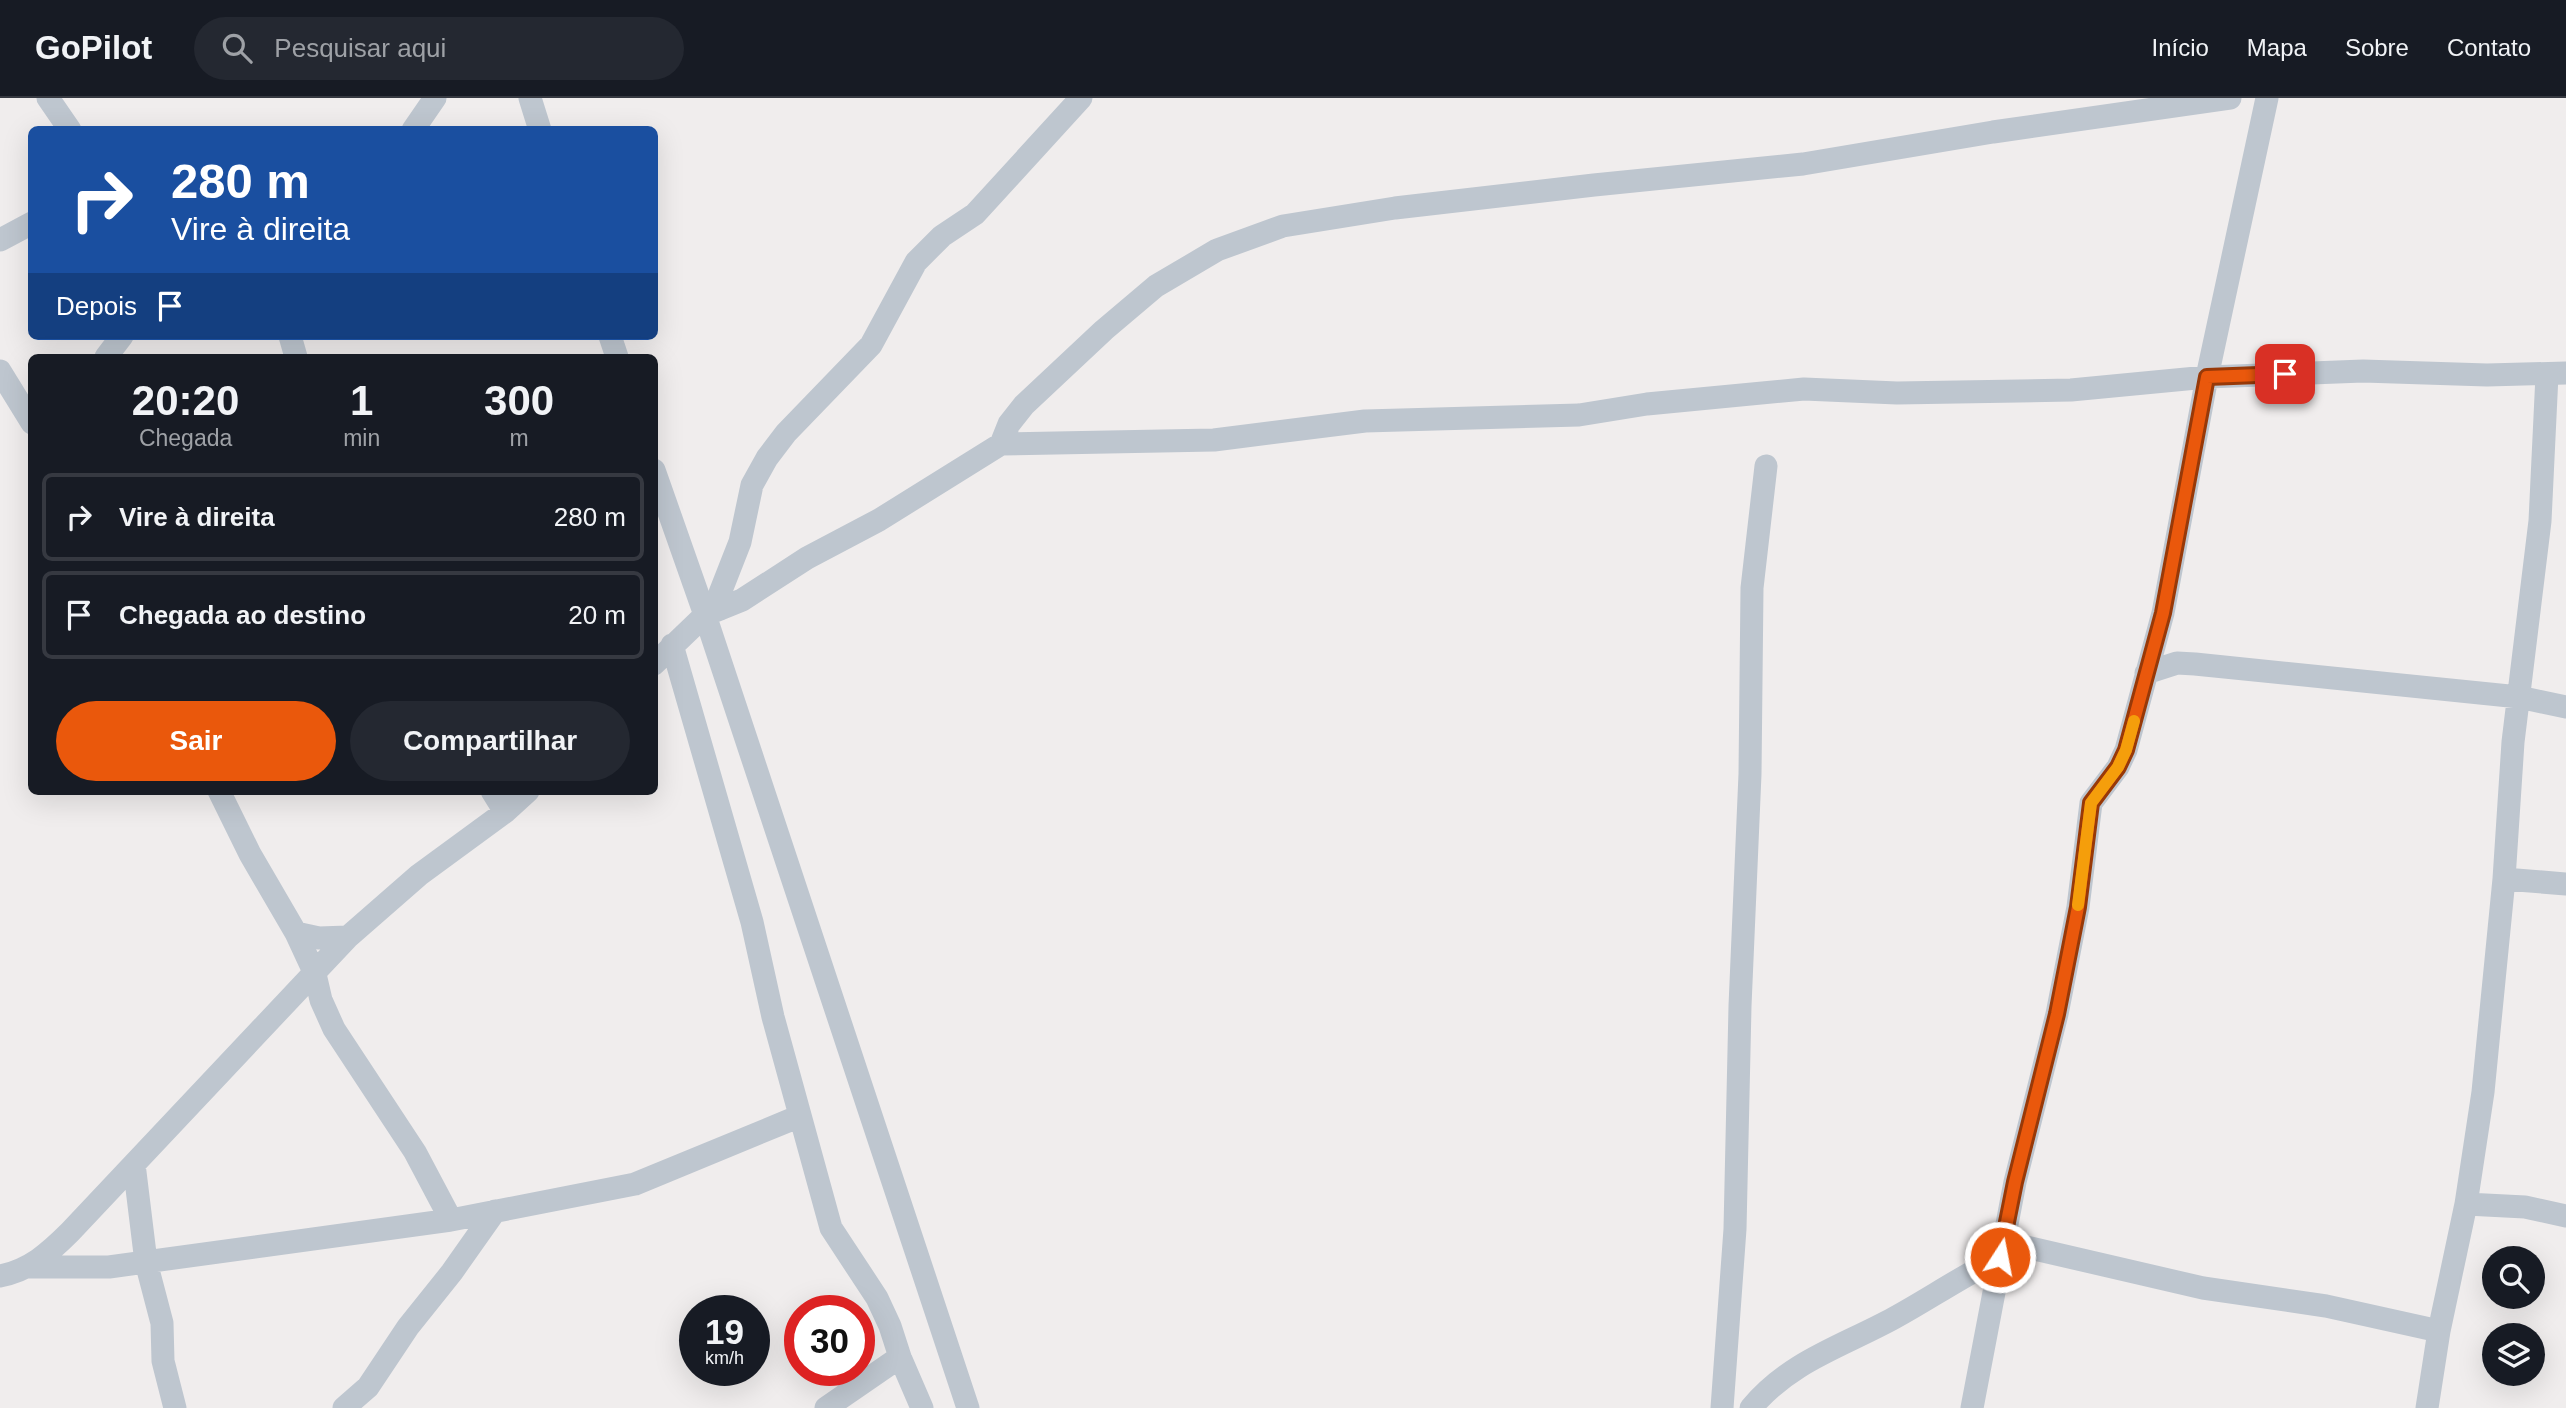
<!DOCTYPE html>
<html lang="pt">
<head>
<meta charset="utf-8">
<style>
  :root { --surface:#171b24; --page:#242831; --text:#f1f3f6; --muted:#9ea1a6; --line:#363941; --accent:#ea580c }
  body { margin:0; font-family:Helvetica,sans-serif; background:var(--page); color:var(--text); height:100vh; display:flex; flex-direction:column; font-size:26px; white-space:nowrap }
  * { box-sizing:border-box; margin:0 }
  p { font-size:23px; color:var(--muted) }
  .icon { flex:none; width:38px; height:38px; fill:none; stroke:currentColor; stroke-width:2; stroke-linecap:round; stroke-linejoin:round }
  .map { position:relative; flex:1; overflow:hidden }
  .sheet { position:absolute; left:28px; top:256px; width:630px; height:441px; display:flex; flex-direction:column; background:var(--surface); border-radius:10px; box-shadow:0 7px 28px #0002 }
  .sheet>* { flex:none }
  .top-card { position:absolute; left:28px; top:28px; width:630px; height:214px; border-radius:10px; box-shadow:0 7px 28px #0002; background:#1a4fa0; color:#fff; overflow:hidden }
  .fabs { position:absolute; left:2482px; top:1148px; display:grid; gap:14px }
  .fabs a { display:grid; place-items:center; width:63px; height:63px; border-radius:50%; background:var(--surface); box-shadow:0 7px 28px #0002; font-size:35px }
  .speed { position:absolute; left:679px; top:1197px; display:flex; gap:14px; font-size:35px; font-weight:700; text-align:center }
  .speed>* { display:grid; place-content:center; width:91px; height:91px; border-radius:50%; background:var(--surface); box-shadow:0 7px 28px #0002; line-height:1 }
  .speed small { font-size:18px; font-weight:400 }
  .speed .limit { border:10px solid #d22; background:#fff; color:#111 }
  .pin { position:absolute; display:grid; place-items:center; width:60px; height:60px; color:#fff; margin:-30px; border-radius:14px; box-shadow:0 4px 10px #0006 }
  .me { position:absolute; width:77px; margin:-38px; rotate:11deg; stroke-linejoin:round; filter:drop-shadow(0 0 5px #0008) }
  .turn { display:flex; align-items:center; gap:24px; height:147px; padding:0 28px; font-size:32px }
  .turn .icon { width:91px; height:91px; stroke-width:2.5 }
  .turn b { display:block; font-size:49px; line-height:60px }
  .then { display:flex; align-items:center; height:66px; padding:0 28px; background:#0003; gap:14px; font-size:26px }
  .eta { display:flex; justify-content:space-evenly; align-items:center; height:119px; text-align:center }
  .eta b { font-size:42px; font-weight:700; line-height:49px }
  .primary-button { display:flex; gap:14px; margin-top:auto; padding:14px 28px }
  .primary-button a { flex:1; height:80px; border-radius:42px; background:var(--accent); color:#fff; font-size:28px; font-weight:700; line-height:80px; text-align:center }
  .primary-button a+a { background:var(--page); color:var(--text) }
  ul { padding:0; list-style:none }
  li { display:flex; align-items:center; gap:21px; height:88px; margin:0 14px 10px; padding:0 14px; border:4px solid var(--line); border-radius:10px }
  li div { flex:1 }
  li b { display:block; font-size:26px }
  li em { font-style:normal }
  header { display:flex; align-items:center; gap:42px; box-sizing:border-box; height:98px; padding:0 35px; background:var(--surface); border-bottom:2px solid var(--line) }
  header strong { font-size:33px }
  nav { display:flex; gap:38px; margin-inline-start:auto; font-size:24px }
  .search { width:490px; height:63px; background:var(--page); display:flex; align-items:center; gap:18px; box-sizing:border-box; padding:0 24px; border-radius:38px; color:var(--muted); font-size:26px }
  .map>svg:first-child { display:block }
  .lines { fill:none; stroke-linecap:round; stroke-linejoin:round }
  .minor { stroke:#bec6cf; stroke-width:23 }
  .route-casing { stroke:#983908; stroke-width:18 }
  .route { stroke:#ea580c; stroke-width:12 }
  .slow { stroke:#f59e0b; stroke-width:12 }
</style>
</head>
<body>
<header>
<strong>GoPilot</strong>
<div class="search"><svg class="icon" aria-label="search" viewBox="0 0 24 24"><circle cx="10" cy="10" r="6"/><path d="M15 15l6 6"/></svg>Pesquisar aqui</div>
<nav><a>Início</a><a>Mapa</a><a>Sobre</a><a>Contato</a></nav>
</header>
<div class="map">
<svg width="2566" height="1310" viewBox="0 0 2566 1310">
  <rect width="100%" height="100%" fill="#f0eded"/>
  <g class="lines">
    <!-- minor -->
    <path class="minor" d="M48,0l22,32
      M530,0l10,32
      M413,32l22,-32
      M0,142l32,-17
      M290,238l6,21
      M610,238l7,21
      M106,259l16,-21
      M0,273l32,52
      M1001,346l8,-20 15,-19 80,-75 52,-44 61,-36 66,-24 112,-18 199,-23 209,-21 190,-32 237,-34
      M654,372l51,145 263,793
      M720,511v-16l20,-51 12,-57 15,-27 19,-25 85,-88 45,-83 26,-26 33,-22 106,-116
      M672,547l80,277 21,95 58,211 46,70 13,28 10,31 22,51
      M654,566l51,-49 37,-15 65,-42 72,-38 122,-76 213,-4 151,-19 214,-6 68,-11 157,-15 93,4 174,-3 136,-13 156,-6 124,4 79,-2
      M2146,575l31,-10 18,1 324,33 47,10
      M219,693l31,63 46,79 19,41 6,26 13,29 81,123 36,68
      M492,693l13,21
      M2504,781l62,5
      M296,835l23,5 29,-1
      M134,1066l12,98 16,61 1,38 12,47
      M2466,1106l59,3 41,9
      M28,1169h81l342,-47 184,-36 165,-68
      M0,1178c30,-6 49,-23 70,-44l278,-295 71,-62 86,-63 23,-21
      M344,1310l24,-21 40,-60 44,-55 43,-61
      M826,1310l74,-51
      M1722,1310l13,-179 5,-223 10,-232 2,-186 14,-122
      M1751,1310c39,-47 92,-62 143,-90 44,-24 85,-54 132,-71l177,41 123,18 113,25
      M1972,1310l43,-226 42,-168 21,-107 13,-104 27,-36 8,-17 37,-137 44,-236 60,-279
      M2427,1310l12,-77 27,-127 17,-112 21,-213 9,-137 27,-221 7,-146"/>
  </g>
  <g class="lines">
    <defs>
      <path id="route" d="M2000,1159l15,-75 42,-168 21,-107 13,-104 27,-36 8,-17 37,-137 44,-236 78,-3"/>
    </defs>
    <!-- route casing -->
    <use href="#route" class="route-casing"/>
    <!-- route -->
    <use href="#route" class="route"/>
    <!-- slow -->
    <path class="slow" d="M2078,807l13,-102 27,-36 8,-17 8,-29"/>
  </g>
</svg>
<div class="fabs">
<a><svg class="icon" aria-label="search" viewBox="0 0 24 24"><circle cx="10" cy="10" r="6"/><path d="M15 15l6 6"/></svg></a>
<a><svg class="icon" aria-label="layers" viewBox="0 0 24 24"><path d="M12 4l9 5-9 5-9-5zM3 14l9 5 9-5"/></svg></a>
</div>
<div class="speed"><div>19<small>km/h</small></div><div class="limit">30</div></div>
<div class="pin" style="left:2285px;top:276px;background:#d93025"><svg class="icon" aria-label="arrive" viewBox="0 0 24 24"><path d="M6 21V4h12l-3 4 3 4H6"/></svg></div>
<svg class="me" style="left:2000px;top:1159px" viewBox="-20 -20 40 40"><circle r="17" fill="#ea580c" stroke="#fff" stroke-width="3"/><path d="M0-11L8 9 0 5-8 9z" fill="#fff"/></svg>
<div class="top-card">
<div class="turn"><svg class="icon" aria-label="right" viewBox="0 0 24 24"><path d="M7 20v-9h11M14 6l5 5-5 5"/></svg><div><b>280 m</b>Vire à direita</div></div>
<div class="then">Depois<svg class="icon" aria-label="arrive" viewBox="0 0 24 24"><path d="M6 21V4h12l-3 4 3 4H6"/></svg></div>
</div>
<section class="sheet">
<div class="eta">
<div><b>20:20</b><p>Chegada</p></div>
<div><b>1</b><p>min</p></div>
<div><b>300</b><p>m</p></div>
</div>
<ul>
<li><svg class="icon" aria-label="right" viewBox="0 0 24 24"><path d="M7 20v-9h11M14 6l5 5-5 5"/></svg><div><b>Vire à direita</b></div><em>280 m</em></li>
<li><svg class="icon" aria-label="arrive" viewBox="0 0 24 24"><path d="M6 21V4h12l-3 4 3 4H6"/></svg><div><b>Chegada ao destino</b></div><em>20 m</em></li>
</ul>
<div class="primary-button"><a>Sair</a><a>Compartilhar</a></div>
</section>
</div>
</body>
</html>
